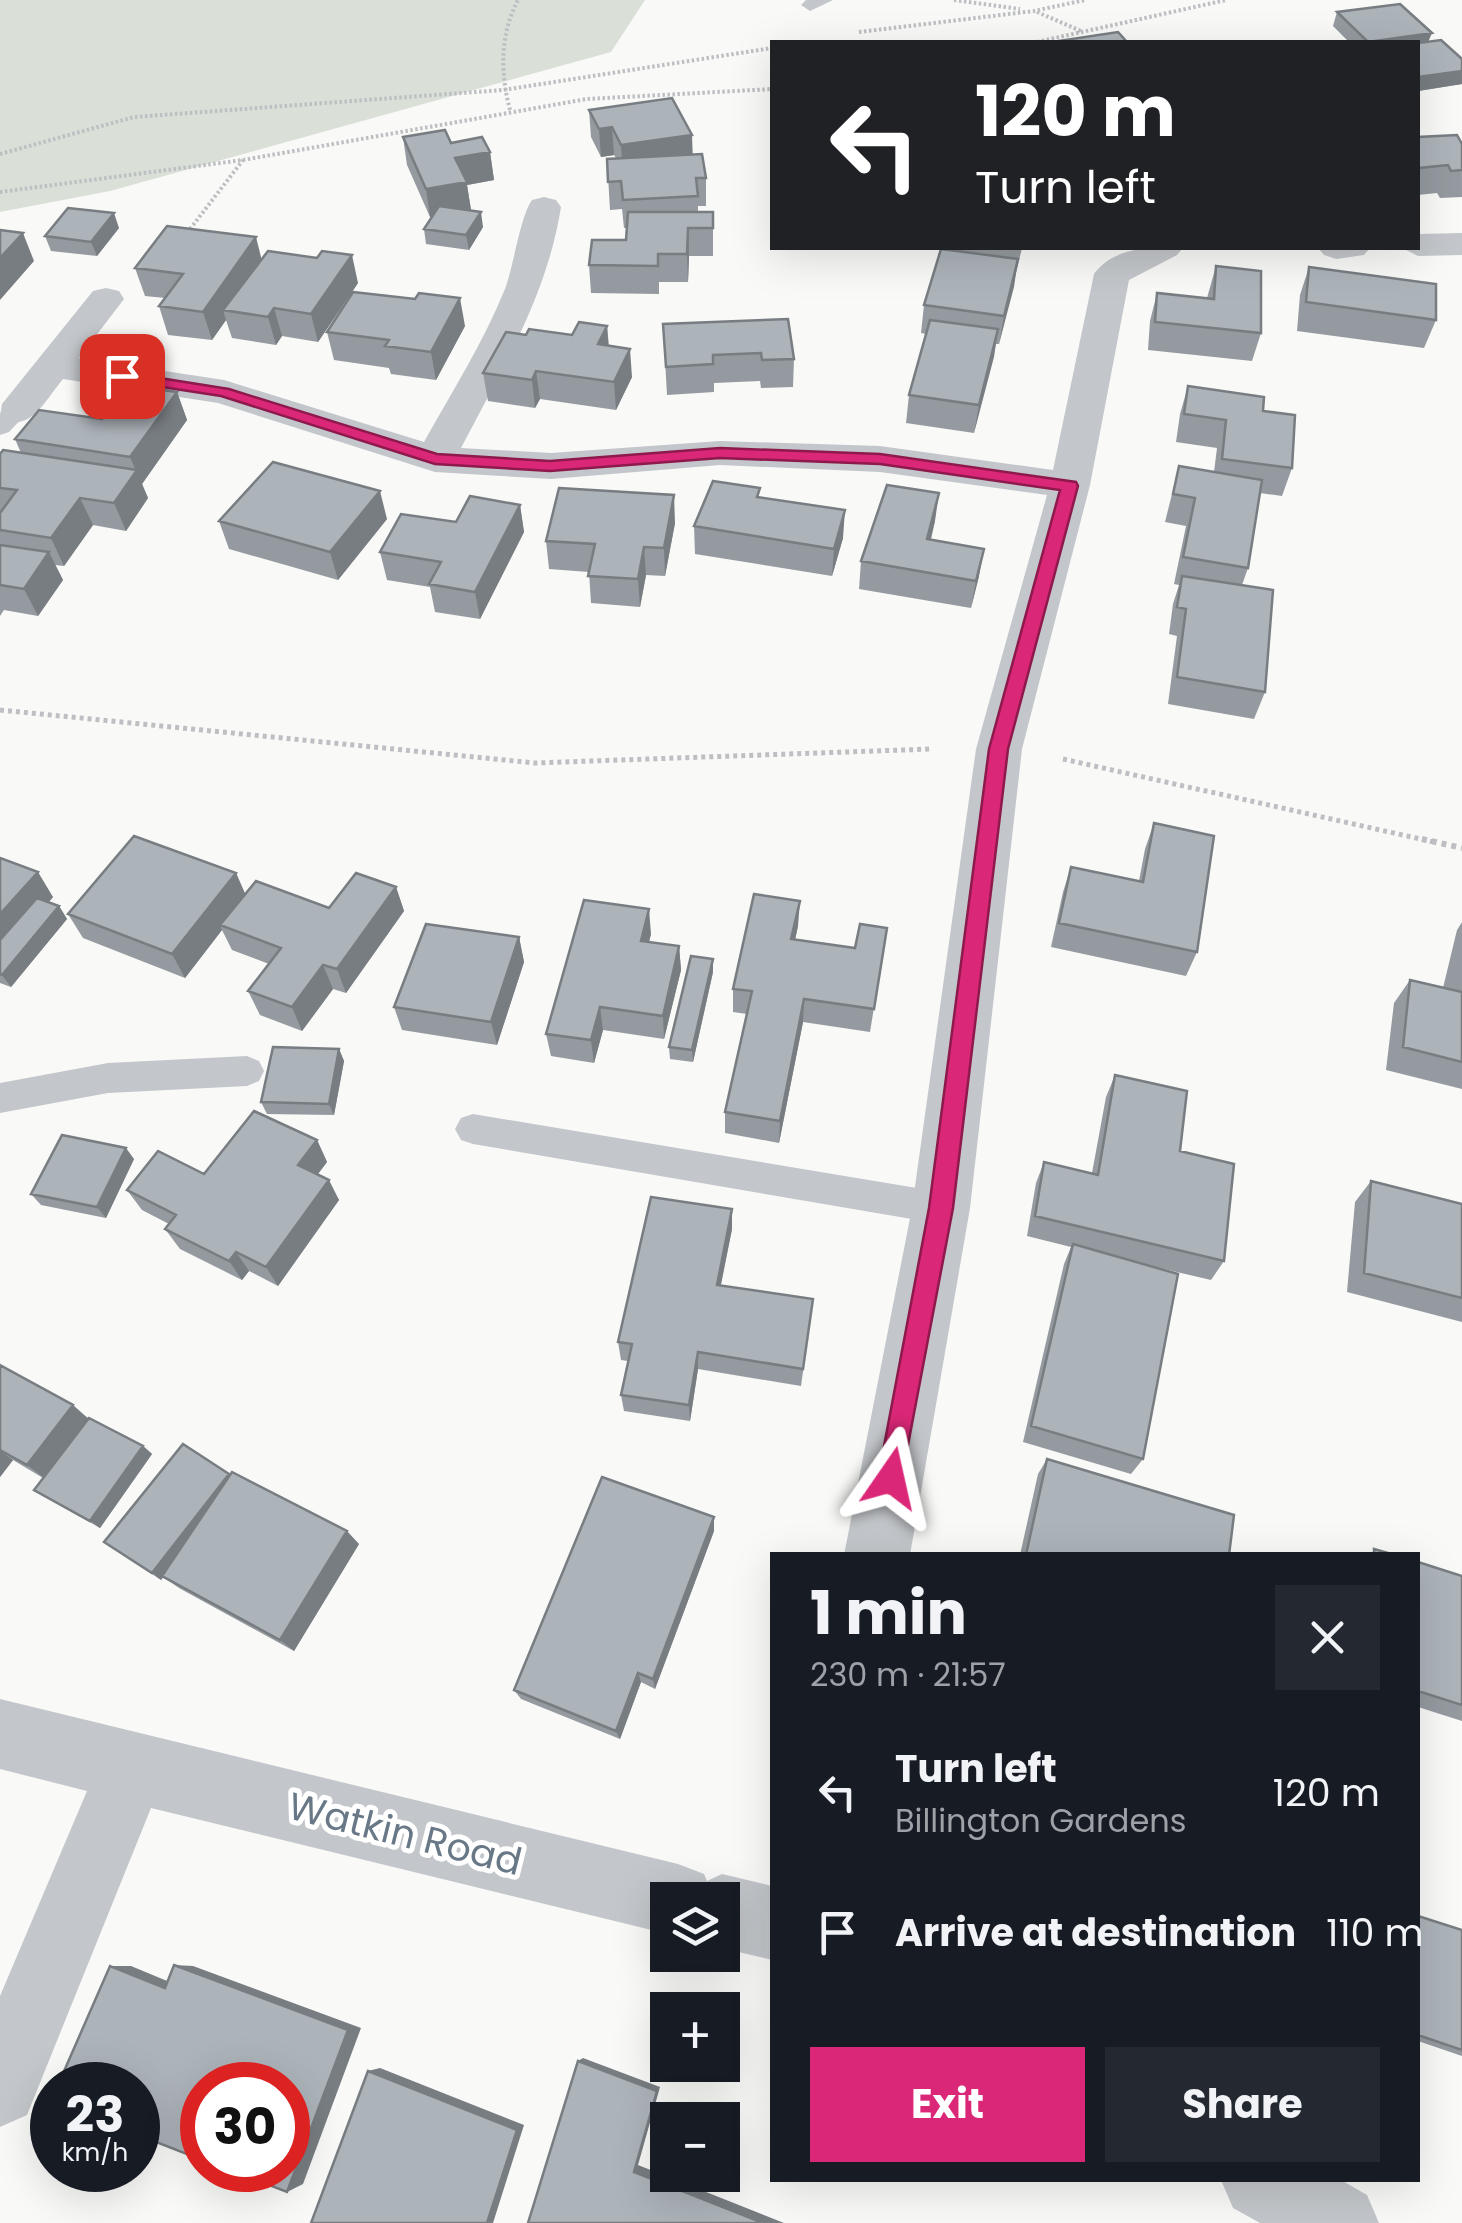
<!DOCTYPE html>
<html lang="en">
<head>
<meta charset="utf-8">
<style>
  :root { --surface:#171b24; --page:#242831; --text:#f1f3f6; --muted:#9ea1a6; --accent:#db2777 }
  body { margin:0; font-family:Poppins,sans-serif; background:var(--page); color:var(--text); height:100vh; display:flex; flex-direction:column; font-size:38px; white-space:nowrap }
  * { box-sizing:border-box; margin:0 }
  p { font-size:32px; color:var(--muted) }
  .icon { flex:none; width:55px; height:55px; fill:none; stroke:currentColor; stroke-width:2; stroke-linecap:round; stroke-linejoin:round }
  .map { position:relative; flex:1; overflow:hidden }
  .drawer { position:absolute; left:770px; top:1552px; width:650px; height:630px; display:flex; flex-direction:column; background:var(--surface); border-radius:0px; box-shadow:0 10px 40px #0002 }
  .drawer>* { flex:none }
  .banner { position:absolute; left:770px; top:40px; width:650px; height:210px; border-radius:0px; box-shadow:0 10px 40px #0002; background:#202124; color:#fff; overflow:hidden }
  .tools { position:absolute; left:650px; top:1882px; display:grid; gap:20px }
  .tools a { display:grid; place-items:center; width:90px; height:90px; border-radius:0px; background:var(--surface); box-shadow:0 10px 40px #0002; font-size:50px }
  .speed { position:absolute; left:30px; top:2062px; display:flex; gap:20px; font-size:50px; font-weight:700; text-align:center }
  .speed>* { display:grid; place-content:center; width:130px; height:130px; border-radius:50%; background:var(--surface); box-shadow:0 10px 40px #0002; line-height:1 }
  .speed small { font-size:25px; font-weight:400 }
  .speed .limit { border:15px solid #d22; background:#fff; color:#111 }
  .pin { position:absolute; display:grid; place-items:center; width:85px; height:85px; color:#fff; margin:-42px; border-radius:20px; box-shadow:0 5px 15px #0006 }
  .me { position:absolute; width:110px; margin:-55px; rotate:11deg; stroke-linejoin:round; filter:drop-shadow(0 0 8px #0008) }
  .turn { display:flex; align-items:center; gap:35px; height:210px; padding:0 40px; font-size:45px }
  .turn .icon { width:130px; height:130px; stroke-width:2.5 }
  .turn b { display:block; font-size:70px; line-height:85px }
  .round { display:grid; place-items:center; flex:none; width:105px; height:105px; border-radius:0px; background:var(--page) }
  .head { display:flex; align-items:center; justify-content:space-between; height:170px; padding:0 40px }
  h1 { font-size:60px; font-weight:700; line-height:75px }
  .button { display:flex; gap:20px; margin-top:auto; padding:20px 40px }
  .button a { flex:1; height:115px; border-radius:0px; background:var(--accent); color:#fff; font-size:40px; font-weight:700; line-height:115px; text-align:center }
  .button a+a { background:var(--page); color:var(--text) }
  ul { padding:0; list-style:none }
  li { display:flex; align-items:center; gap:30px; height:140px; padding:0 40px }
  li div { flex:1 }
  li b { display:block; font-size:38px }
  li em { font-style:normal }
  .map>svg:first-child { display:block }
  .green { fill:#dae0d8 }
  .lines { fill:none; stroke-linecap:round; stroke-linejoin:round }
  .path-far2 { stroke:#bdbfc2; stroke-width:4; stroke-dasharray:2.5 2.5; stroke-linecap:butt }
  .path-far1 { stroke:#bdbfc2; stroke-width:5; stroke-dasharray:4 4; stroke-linecap:butt }
  .path { stroke:#bdbfc2; stroke-width:6; stroke-dasharray:5 5; stroke-linecap:butt }
  .service { fill:#c3c6ca; fill-rule:evenodd }
  .minor { fill:#c3c6ca; fill-rule:evenodd }
  .wall { fill:#949a9f }
  .shaded-wall { fill:#787d82 }
  .building { fill:#acb3b9; stroke:#787d82; stroke-width:2.5 }
  .route { fill:#db2777; stroke:#8e194d; stroke-width:2.5 }
  .labels { text-anchor:middle; stroke-width:10; stroke-linejoin:round; paint-order:stroke }
  .near-street-label { font-size:38px; fill:#697887; stroke:#fff }
</style>
</head>
<body>
<div class="map">
<svg width="1462" height="2223" viewBox="0 0 1462 2223">
  <rect width="100%" height="100%" fill="#f9f9f7"/>
  <!-- green -->
  <path class="green" d="M0,0h645l-34,52 -501,139 -110,21z"/>
  <g class="lines">
    <!-- path-far2 -->
    <path class="path-far2" d="M954,0l66,9
      M1037,12l44,19
      M859,32l175,-21 51,-11
      M1037,42l189,-42
      M510,110c-10,-37 -10,-76 8,-110
      M0,154l134,-37 369,-27 269,-42
      M0,192l243,-32 344,-61 185,-10
      M187,233l56,-73"/>
    <!-- path-far1 -->
    <path class="path-far1" d="M0,710l535,53 396,-14
      M1063,759l371,83"/>
    <!-- path -->
    <path class="path" d="M1422,839l40,9"/>
    <!-- service -->
    <path class="service" d="M806,0h27l-23,11 -9,-6z
      M16,404l12,8 -19,20 -9,3v-22z
      M247,1056l12,5 5,10 -5,10 -12,5 -139,7 -108,20v-30l108,-20z
      M473,1114l468,78 13,5 5,11 -5,11 -13,5 -468,-80 -12,-4 -6,-11 6,-11z"/>
    <!-- minor -->
    <path class="minor" d="M544,197l12,3 5,7c-14,89 -59,162 -100,241l90,5 169,-12 160,5 173,24 41,-196c19,-27 59,-28 89,-26l-6,7 -48,25 -39,205 -68,264 -52,459 -60,347h-66l68,-347 64,-459 71,-254 -167,-23 -160,-7 -169,14 -116,-7 -217,-69 -155,-24c-17,20 -34,57 -63,38l2,-13 91,-113 13,-3 13,3 5,8 -45,59 145,22 200,62c28,-50 59,-99 81,-153 9,-24 15,-72 27,-89z
      M1462,233v22l-44,1 -16,-8h16v-14z
      M1318,248h52l-6,7 -28,4 -12,-4z
      M0,1699l678,165 26,10 3,7 15,-7 50,12v74l-50,-12v-48h-54v34l-517,-126 -124,307 -27,12v-131l87,-205 -87,-22z
      M1221,2180h120l26,15 12,28h-119l-27,-15z"/>
  </g>
  <!-- wall -->
  <path class="wall" d="M1337,12l91,30 34,17v25l-44,7v-49h-69l-16,-16z
    M589,110l103,25v20l14,23v28h-8v6h15v44h-24l-1,26h-29v12l-68,-1 -2,-28 37,-25 1,-12h-3l-2,-19 -12,1 -3,-51 9,-1 -2,-3 -13,2 -10,-20z
    M403,137l48,6 39,9 4,28 -27,5 4,25 12,17 -14,23 -43,-6 -2,-15 8,-12h-2l-23,-52z
    M1418,137l44,7v53l-22,1 -3,-5 -19,2z
    M119,228l-22,28 -46,-5 -6,-15z
    M950,248h72l-23,96h-3l-22,89 -68,-10 3,-28 17,-61 -5,-1 3,-28z
    M262,260l96,23 -40,59 -36,-6 -6,9 -44,-7 -6,-18 -14,20 -44,-5 -9,-29 6,-8 -20,-2 -10,-28z
    M1216,266l45,67 -9,28 -104,-11 2,-29 7,-28 50,5z
    M1309,267l127,53 -12,28 -127,-17 3,-36z
    M663,324l131,35 -1,28 -32,1 -1,-7 -46,2v9l-47,3z
    M465,326l-29,54 -45,-6 -2,-6 -55,-8 -7,-28z
    M607,326l2,20 23,31 -16,33 -76,-11 -5,9 -47,-7 -5,-28 43,-38h46z
    M1188,386l75,25 29,57 -10,28 -22,-3 -12,75 -6,17 23,107 -11,27 -86,-15 9,-68 -8,-2 4,-30 6,-19 -5,-1 12,-58 -21,-4 14,-56 35,6 3,-24 -41,-6 4,-28z
    M177,392l10,28 -45,64 6,14 -22,33 -33,-6 -29,41 -9,-1 8,15 -25,36 -34,-6 -4,6v-162l21,-1 -6,-14 87,-20z
    M520,505l4,27 -44,87 -45,-7 -5,-25 -43,-7 -7,-28 76,-30z
    M387,519l-49,61 -109,-31 -10,-28z
    M935,521l-4,19 48,36 -8,32 -112,-19 2,-28z
    M675,523l-10,53 -19,-1 -6,32 -49,-4 -2,-31 -40,-3 -3,-28z
    M694,526l149,12 -11,38 -137,-22z
    M1154,823l43,129 -11,24 -135,-29 12,-55 8,-25 68,14 6,-32z
    M0,858l53,39 -4,5 10,4 8,13 -56,68 -11,-4z
    M236,873l9,21 84,14 67,-21 8,24 -58,82 -13,-4 -31,42 -42,-16 -12,-24 21,-27 -37,-14 -10,-20 -37,48 -102,-40 -15,-24z
    M1462,922v167l-76,-19 8,-67 16,-23 33,8 14,-58z
    M798,926l-3,14 60,8 32,-20 -17,104 -67,-10 -24,121 -54,-10v-21l22,-98 -14,-2v-23z
    M651,934l-2,8 30,4 2,24 -17,69 -61,-9 -9,33 -43,-7 -5,-22z
    M519,937l5,25 -27,83 -95,-15 -8,-23z
    M713,972l-20,90 -23,-3 -1,-12z
    M339,1049l5,12 -10,54 -67,-1 -6,-12z
    M1115,1075l65,76 44,110 -13,19 -81,-19 13,198 -12,15 -108,-32 41,-178 7,-17 -44,-11 9,-53 8,-21 48,11 14,-76z
    M317,1140l10,22 -10,13 22,25 -61,86 -29,-15 -7,9 -62,-31 -15,-20 4,-5 -27,-14 -15,-20 77,-16z
    M134,1159l-28,59 -65,-13 -10,-11z
    M1371,1181l91,23v118l-115,-30 8,-90z
    M732,1229l-11,56 92,14 -12,87 -103,-17 -8,52 -66,-10 -3,-16 7,-34 -7,-1 -3,-18z
    M0,1365l88,53 55,28 9,8 -52,74 -66,-38 9,-12 -30,-18 -13,17z
    M1047,1459l182,96h-209l18,-81z
    M230,1475l129,69 -65,107 -115,-63 -16,-11 -2,3 -57,-38z
    M714,1531l-59,158 -14,-7 -21,57 -99,-40 -7,-9z
    M1418,1562l44,14v145l-44,-14z
    M1418,1916l44,14v126l-44,-15z"/>
  <!-- shaded-wall -->
  <path class="shaded-wall" d="M1432,33l-6,14 -8,2v-7h-50z
    M1462,71v13l-44,7v-14z
    M612,127l2,28 -13,2 -2,-28z
    M692,135l1,27 -70,11 -2,-28z
    M490,152l4,28 -27,5 4,25 -41,7 -4,-28 29,-31z
    M481,212l2,15 -14,23 -3,-15z
    M114,213l5,15 -22,28 -6,-14z
    M688,228l1,28 -1,26 -1,-28z
    M23,233l11,28 -34,39v-42z
    M256,237l7,28 -40,45 3,10 -14,20 -9,-28z
    M352,255l6,28 -40,59 -7,-28z
    M1018,259l-4,28 -15,57 5,-28z
    M460,298l5,28 -29,54 -5,-28z
    M274,308l8,28 -6,9 -8,-28z
    M607,326l2,28 -11,-10z
    M998,329l-4,28 -20,76 5,-28z
    M630,349l2,28 -16,33 -2,-28z
    M536,371l4,28 -5,9 -3,-28z
    M177,392l10,28 -45,64 6,14 -22,33 -12,-28 22,-32 -6,-14z
    M380,491l7,28 -49,61 -8,-28z
    M939,493l-4,28 -12,46 4,-28z
    M674,495l1,28 -10,53 -1,-28z
    M80,498l13,27 -29,41 -13,-28z
    M520,505l4,27 -44,87 -5,-27z
    M845,510l-2,28 -11,38 2,-27z
    M644,547l2,28 -6,32 -2,-28z
    M984,549l-5,27 -8,32 5,-27z
    M49,552l14,28 -25,36 -14,-27z
    M38,872l15,25 -53,61v-44z
    M236,873l11,25 -27,27 2,5 -37,48 -13,-24z
    M396,887l8,24 -58,82 -9,-24z
    M800,901l-2,25 -8,37 1,-24z
    M59,906l8,13 -56,68 -9,-12z
    M649,909l2,25 -8,31 -2,-24z
    M519,937l5,25 -27,83 -6,-23z
    M679,946l2,24 -17,69 -1,-23z
    M713,959v13l-20,90 -1,-12z
    M323,965l10,24 -31,42 -10,-24z
    M804,999l-1,23 -24,121 1,-22z
    M600,1007l3,23 -9,33 -3,-23z
    M339,1049l5,12 -10,54 -5,-11z
    M317,1140l10,22 -18,24 -11,-21z
    M126,1148l8,11 -28,59 -9,-11z
    M329,1180l10,20 -61,86 -12,-19z
    M732,1209v20l-15,74v-18z
    M236,1252l13,19 -7,9 -13,-19z
    M698,1352v17l-8,52 -1,-16z
    M73,1405l18,16 -44,59 -20,-15z
    M143,1446l9,8 -52,74 -10,-7z
    M0,1451l13,9 -13,17z
    M229,1474l8,8 -76,98 -9,-7z
    M714,1517v14l-59,158 -2,-10z
    M347,1531l12,13 -65,107 -14,-11z
    M638,1673l3,9 -21,57 -4,-8z
    M174,1965l19,1 168,62 -58,156 -16,8z
    M110,1966h21l53,22h-19z
    M583,2058l77,29 -22,78 146,58h-21l-129,-51 -56,-111z
    M380,2068l144,57 -31,98h-6l-119,-152z"/>
  <!-- building -->
  <path class="building" d="M1400,4l32,29 -64,9 -31,-30z
    M1118,32l9,10h-68l-1,-1z
    M1441,40l21,19v12l-44,6v-34z
    M672,98l20,37 -71,10 -9,-18 -13,2 -10,-19z
    M445,130l6,13 31,-6 8,15 -35,6 12,24 -41,7 -23,-52z
    M1457,135l5,9v26l-11,1 -3,-6 -30,3v-31z
    M702,154l4,24h-10l2,18 -75,4 -2,-19 -13,1 -1,-23z
    M439,206l42,6 -15,23 -42,-6z
    M68,208l46,5 -23,29 -46,-6z
    M628,212h85v16h-25l-1,26h-29v12l-69,-1 3,-25h34z
    M167,226l89,11 -53,75 -44,-6 24,-32 -48,-6z
    M0,230l23,3 -23,25z
    M941,249l77,10 -14,57 -80,-11z
    M268,251l49,7 5,-7 30,4 -41,59 -37,-6 -6,9 -45,-7z
    M1216,266l45,5v62l-106,-11 2,-29 57,6z
    M1309,267l127,17v36l-130,-18z
    M353,292l62,7 4,-6 41,5 -29,54 -46,-6 4,-6 -62,-8z
    M788,319l6,40 -32,1 -1,-7 -48,2v9l-47,3 -3,-43z
    M930,320l68,9 -19,76 -70,-10z
    M579,322l28,4 -9,18 32,5 -16,33 -78,-11 -4,9 -49,-7 23,-41 20,3 3,-6 43,6z
    M127,385l50,7 -47,65 -115,-18 24,-29 63,9z
    M1188,386l76,11 -1,14 32,4 -3,53 -70,-9 4,-39 -42,-6z
    M3,450l134,20 -23,33 -34,-5 -29,40 -51,-8v-17l17,-23 -17,-2v-34z
    M273,462l107,29 -50,61 -111,-31z
    M1179,466l83,14 -14,88 -65,-11 12,-59 -22,-4z
    M713,481l47,7 -3,9 88,13 -11,39 -140,-23z
    M887,485l52,8 -12,46 57,10 -8,32 -115,-20z
    M559,488l115,7 -10,53 -20,-1 -6,32 -50,-3 7,-32 -49,-3z
    M470,496l50,9 -45,87 -46,-8 12,-22 -61,-10 21,-38 55,8z
    M0,545l49,7 -25,37 -24,-4z
    M1182,576l91,14 -8,102 -88,-15 9,-68 -9,-2z
    M1154,823l60,13 -17,116 -138,-29 12,-56 72,15z
    M134,836l102,37 -64,81 -104,-40z
    M0,858l38,14 -38,42z
    M356,873l40,14 -59,82 -14,-4 -31,42 -44,-16 33,-43 -61,-23 36,-44 73,27z
    M754,894l46,7 -9,38 64,9 5,-24 27,4 -13,81 -70,-10 -24,122 -55,-9 27,-121 -19,-2z
    M37,898l22,8 -57,69 -2,-1v-34z
    M584,900l65,9 -8,32 38,5 -16,70 -63,-9 -9,33 -45,-6z
    M426,924l93,13 -28,85 -97,-15z
    M691,956l22,3 -21,91 -23,-3z
    M1410,980l52,12v70l-59,-15z
    M273,1047l66,2 -10,55 -68,-2z
    M1115,1075l72,16 -7,60 54,13 -10,97 -189,-45 9,-54 54,13z
    M254,1111l63,29 -19,25 31,15 -63,87 -30,-15 -7,9 -64,-32 11,-14 -49,-25 31,-39 46,23z
    M62,1135l64,13 -29,59 -66,-13z
    M1371,1181l91,23v94l-98,-25z
    M651,1197l81,12 -15,76 96,14 -10,70 -105,-17 -9,53 -68,-10 11,-51 -14,-2z
    M1073,1244l105,30 -35,185 -112,-33z
    M0,1365l73,40 -46,60 -27,-15z
    M89,1418l54,28 -53,75 -56,-31z
    M183,1444l46,30 -77,99 -48,-31z
    M1047,1459l187,56 -5,40h-203z
    M232,1472l115,59 -67,109 -118,-64z
    M602,1477l112,40 -61,162 -15,-6 -22,58 -102,-41z
    M1374,1549l21,6h-21z
    M1418,1562l44,14v129l-44,-14z
    M1418,1916l44,14v120l-44,-15z
    M174,1965l174,65 -61,162 -57,-22h58v-85h-86v75l-64,-25v-50h-80l52,-119 55,22z
    M578,2061l79,30 -23,81 129,51h-235z
    M368,2071l149,59 -30,93h-176z"/>
  <!-- route -->
  <path class="route" d="M122,372l107,17 208,65 113,7 170,-13 160,6 196,28 2,4 -70,263 -55,459 -53,279 -9,4 -10,-4 -3,-9 51,-270 60,-459 71,-259 -180,-26 -160,-6 -170,13 -115,-7 -214,-68 -105,-16v-7z"/>
  <g class="labels">
    <!-- near-street labels -->
    <g class="near-street-label">
      <text transform="translate(405 1834) rotate(14)" y="13">Watkin Road</text>
    </g>
  </g>
</svg>
<div class="tools">
<a><svg class="icon" aria-label="layers" viewBox="0 0 24 24"><path d="M12 4l9 5-9 5-9-5zM3 14l9 5 9-5"/></svg></a>
<a>+</a>
<a>−</a>
</div>
<div class="speed"><div>23<small>km/h</small></div><div class="limit">30</div></div>
<div class="pin" style="left:122px;top:376px;background:#d93025"><svg class="icon" aria-label="arrive" viewBox="0 0 24 24"><path d="M6 21V4h12l-3 4 3 4H6"/></svg></div>
<svg class="me" style="left:891px;top:1478px" viewBox="-20 -20 40 40"><path d="M0-17L14 15 0 8-14 15z" fill="#db2777" stroke="#fff" stroke-width="4"/></svg>
<div class="banner">
<div class="turn"><svg class="icon" aria-label="left" viewBox="0 0 24 24"><path d="M17 20v-9H6M10 6l-5 5 5 5"/></svg><div><b>120 m</b>Turn left</div></div>
</div>
<section class="drawer">
<div class="head"><div><h1>1 min</h1><p>230 m · 21:57</p></div><a class="round"><svg class="icon" aria-label="close" viewBox="0 0 24 24"><path d="M6 6l12 12M18 6L6 18"/></svg></a></div>
<ul>
<li><svg class="icon" aria-label="left" viewBox="0 0 24 24"><path d="M17 20v-9H6M10 6l-5 5 5 5"/></svg><div><b>Turn left</b><p>Billington Gardens</p></div><em>120 m</em></li>
<li><svg class="icon" aria-label="arrive" viewBox="0 0 24 24"><path d="M6 21V4h12l-3 4 3 4H6"/></svg><div><b>Arrive at destination</b></div><em>110 m</em></li>
</ul>
<div class="button"><a>Exit</a><a>Share</a></div>
</section>
</div>
</body>
</html>
